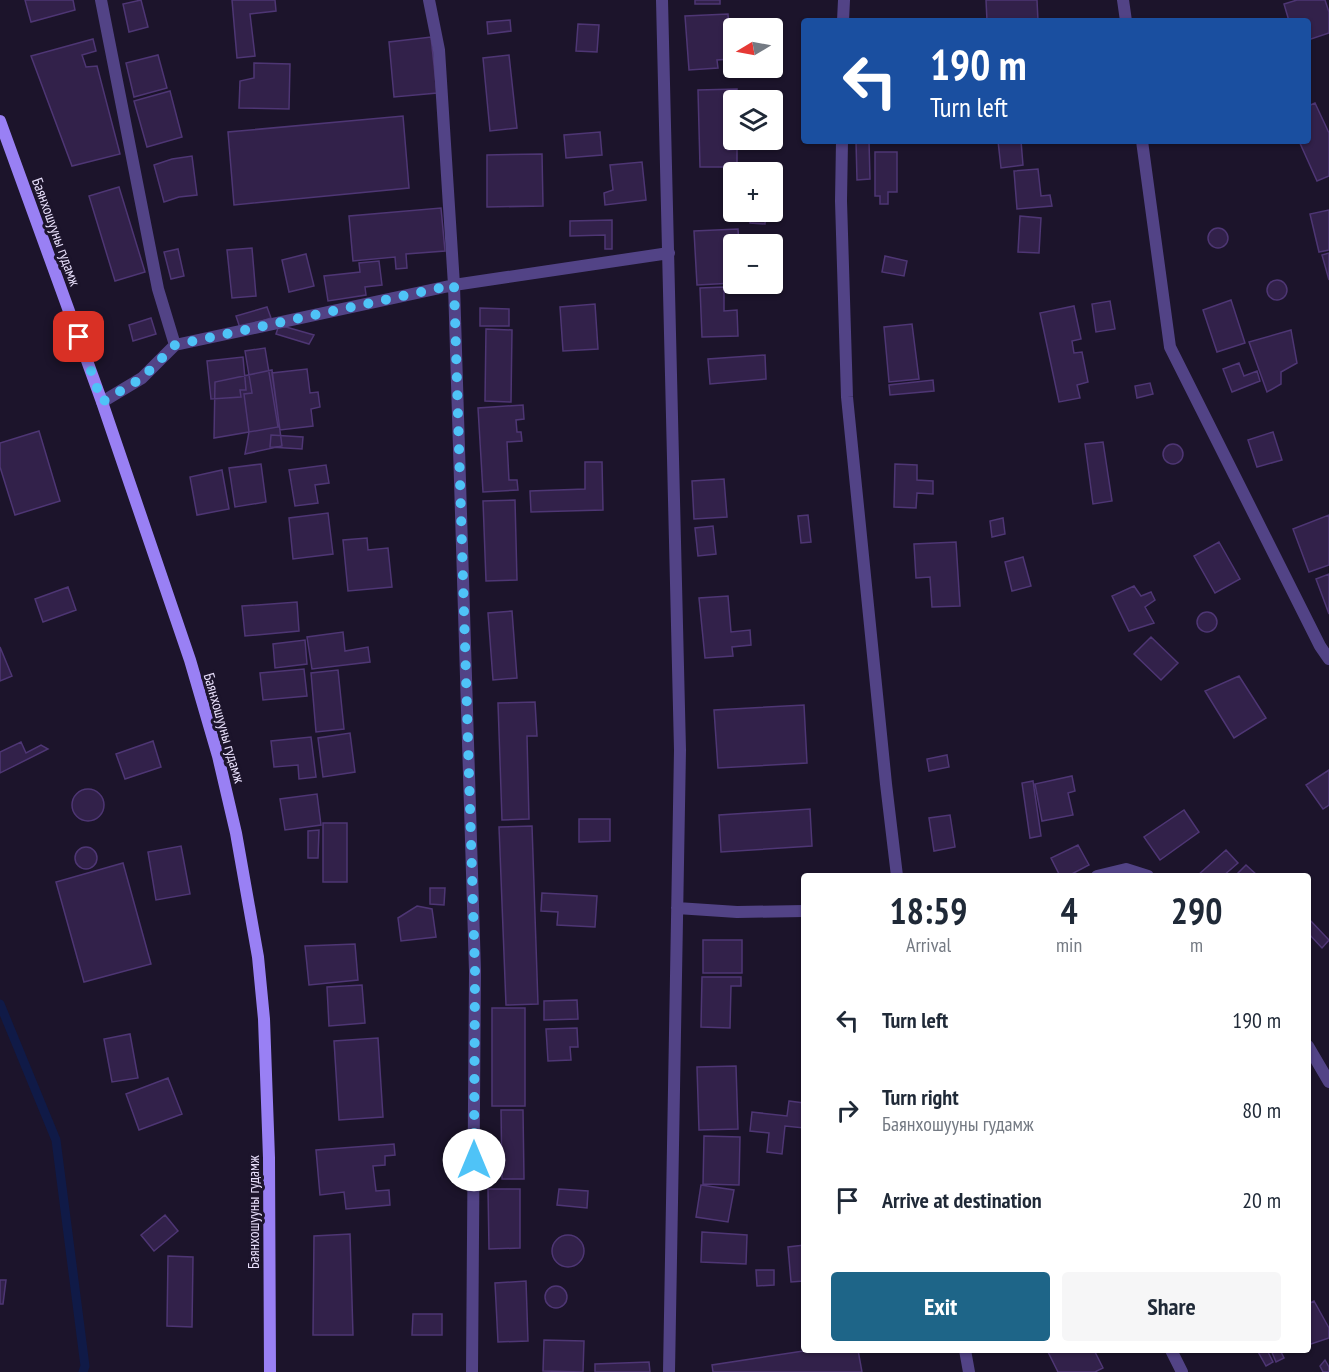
<!DOCTYPE html>
<html lang="en">
<head>
<meta charset="utf-8">
<style>
  :root { --surface:#fff; --page:#f6f6f7; --text:#1f2937; --muted:#747a83; --accent:#1e6588 }
  body { margin:0; font-family:"PT Sans Narrow",sans-serif; background:var(--page); color:var(--text); height:100vh; display:flex; flex-direction:column; font-size:22px; white-space:nowrap }
  * { box-sizing:border-box; margin:0 }
  p { font-size:20px; color:var(--muted) }
  .icon { flex:none; width:33px; height:33px; fill:none; stroke:currentColor; stroke-width:2; stroke-linecap:round; stroke-linejoin:round }
  .map { position:relative; flex:1; overflow:hidden }
  .panel { position:absolute; left:801px; top:873px; width:510px; height:480px; display:flex; flex-direction:column; background:var(--surface); border-radius:6px; box-shadow:0 2px 4px #0004 }
  .panel>* { flex:none }
  .hud { position:absolute; left:801px; top:18px; width:510px; height:126px; border-radius:6px; box-shadow:0 2px 4px #0004; background:#1a4fa0; color:#fff; overflow:hidden }
  .needle { width:39px; rotate:260deg }
  .buttons { position:absolute; left:723px; top:18px; display:grid; gap:12px }
  .buttons a { display:grid; place-items:center; width:60px; height:60px; border-radius:6px; background:var(--surface); box-shadow:0 2px 4px #0004; font-size:30px }
  .pin { position:absolute; display:grid; place-items:center; width:51px; height:51px; color:#fff; margin:-26px; border-radius:12px; box-shadow:0 3px 9px #0006 }
  .me { position:absolute; width:66px; margin:-33px; rotate:0deg; stroke-linejoin:round; filter:drop-shadow(0 0 4px #0008) }
  .turn { display:flex; align-items:center; gap:21px; height:126px; padding:0 30px; font-size:27px }
  .turn .icon { width:78px; height:78px; stroke-width:2.5 }
  .turn b { display:block; font-size:42px; line-height:51px }
  .eta { display:flex; justify-content:space-evenly; align-items:center; height:102px; text-align:center }
  .eta b { font-size:36px; font-weight:700; line-height:42px }
  .cta { display:flex; gap:12px; margin-top:auto; padding:12px 30px }
  .cta a { flex:1; height:69px; border-radius:6px; background:var(--accent); color:#fff; font-size:24px; font-weight:700; line-height:69px; text-align:center }
  .cta a+a { background:var(--page); color:var(--text) }
  ul { padding:0; list-style:none }
  li { display:flex; align-items:center; gap:18px; height:90px; padding:0 30px }
  li div { flex:1 }
  li b { display:block; font-size:22px }
  li em { font-style:normal }
  .map>svg:first-child { display:block }
  .lines { fill:none; stroke-linecap:round; stroke-linejoin:round }
  .stream { stroke:#101a47; stroke-width:9 }
  .building { fill:#32214a; stroke:#4e3674; stroke-width:1.5 }
  .street { stroke:#524386; stroke-width:12 }
  .secondary { stroke:#9980f4; stroke-width:12 }
  .route { stroke:#4fc3f7; stroke-width:10; stroke-dasharray:0 18 }
  .labels { text-anchor:middle; stroke-width:6; stroke-linejoin:round; paint-order:stroke }
  .street-label { font-size:15px; fill:#e9e0fc; stroke:#1c142b }
</style>
</head>
<body>
<div class="map">
<svg width="1329" height="1372" viewBox="0 0 1329 1372">
  <rect width="100%" height="100%" fill="#1c142b"/>
  <g class="lines">
    <!-- stream -->
    <path class="stream" d="M0,1004l56,136 29,226 -2,6"/>
  </g>
  <!-- building -->
  <path class="building" d="M25,0h48l2,10 -44,12z
    M141,0l7,27 -19,5 -6,-28z
    M232,0h43l1,11 -26,3 5,42 -18,2z
    M695,0h25v4h-25z
    M986,0h51l1,21h-51z
    M1297,0h28l4,12v21l-21,7v-19h-19l-5,-17z
    M728,14l3,45 -14,1 1,8 -29,2 -4,-54z
    M510,20l1,11 -23,3 -1,-12z
    M578,24l21,1 -2,27 -21,-1z
    M431,37l6,56 -43,4 -5,-55z
    M93,39l3,12 -14,4 4,12 11,-1 23,88 -48,12 -41,-110z
    M158,55l9,33 -33,9 -8,-34z
    M509,55l8,73 -27,3 -7,-73z
    M254,63l36,1 -1,45 -50,-1 1,-27 14,-3z
    M737,89v11l-10,1 1,49 9,-1v18h-37l-2,-77z
    M170,91l12,46 -35,10 -13,-46z
    M1315,103l14,30v43l-12,5 -18,-40h9v-35z
    M403,116l6,72 -175,17 -6,-73z
    M600,132l2,23 -36,3 -2,-23z
    M856,141h13l1,38 -13,1z
    M998,141h23l2,24 -22,3z
    M875,152h22v40h-9v12h-8v-8h-5z
    M542,154l1,52 -56,1v-52z
    M192,156l5,39 -18,2 -15,5 -10,-37 18,-6z
    M642,162l4,38 -41,5 -1,-12 9,-3 -3,-25z
    M1038,169l3,27 9,-1 2,11 -35,3 -3,-38z
    M119,187l26,85 -30,9 -26,-85z
    M441,208l4,43 -39,3 1,14 -11,1 -1,-12 -42,4 -4,-45z
    M1329,210v40l-10,2 -9,-38z
    M751,212h15l-1,12 -15,-1z
    M1020,216l21,2 -2,35 -21,-1z
    M612,220v29h-7v-14l-35,1v-15z
    M1208 238a10 10 0 1 1 20 0a10 10 0 1 1-20 0Z
    M738,229l1,15h-5v39l-37,2 -3,-54z
    M252,248l4,48 -24,2 -5,-48z
    M178,249l6,27 -13,3 -7,-27z
    M1329,253v27l-7,-25z
    M306,254l8,32 -25,6 -7,-32z
    M885,256l22,5 -3,15 -22,-4z
    M379,261l3,24 -17,2 1,8 -38,6 -4,-25 36,-4 -1,-9z
    M1267 290a10 10 0 1 1 20 0a10 10 0 1 1-20 0Z
    M724,287v24l13,-1 1,26 -36,1 -2,-49z
    M1231,300l14,43 -28,9 -14,-42z
    M1110,301l5,28 -19,3 -4,-28z
    M595,304l3,45 -35,2 -3,-44z
    M1074,306l7,33 -9,2 2,12 8,-1 6,30 -11,3 3,13 -21,4 -19,-89z
    M267,307l4,11 -31,10 -4,-12z
    M480,308l29,1v17h-29z
    M151,318l5,16 -23,7 -4,-16z
    M912,324l7,55 -30,3 -5,-55z
    M279,325l35,10 -5,9 -33,-10z
    M486,329l26,1 -1,72 -26,-1z
    M1291,330l6,33 -16,9v12l-14,8 -18,-50z
    M265,348l13,79 -29,5 -5,-38 8,-1 -7,-42z
    M765,355l1,24 -56,5 -2,-25z
    M243,357l3,33h-6l1,7 -30,2 -4,-38z
    M1239,363l5,13 13,-5 3,10 -28,11 -9,-23z
    M307,369l3,24 8,-1 2,15 -9,2 2,17 -33,4 -8,-57z
    M272,370l10,76 -37,8 4,-22 -35,6 1,-56z
    M933,380l1,11 -44,4 -1,-10z
    M1150,383l3,11 -16,4 -2,-12z
    M523,405l1,14 -8,1 1,12h4l1,9 -15,1 2,38h8l1,10 -35,2 -5,-84z
    M39,431l21,70 -45,14 -15,-48v-24z
    M1273,432l9,28 -25,7 -9,-27z
    M271,435l32,2 -1,12 -32,-2z
    M1103,442l9,59 -19,3 -8,-60z
    M1163 454a10 10 0 1 1 20 0a10 10 0 1 1-20 0Z
    M585,462h17l1,48 -72,2 -1,-21 55,-2z
    M261,464l5,38 -31,5 -6,-39z
    M895,464l22,1v15l16,1v13l-16,-1 -1,15 -22,-1z
    M326,465l3,18 -14,2 3,18 -23,3 -6,-36z
    M222,470l7,39 -32,6 -7,-38z
    M724,479l3,38 -33,2 -2,-38z
    M515,500l2,80 -31,1 -3,-80z
    M328,513l5,41 -40,5 -4,-41z
    M808,515l3,27 -10,1 -3,-27z
    M1329,515v50l-20,7 -16,-43z
    M1003,518l2,16 -13,3 -2,-16z
    M713,526l3,28 -18,2 -3,-28z
    M367,538l1,12 20,-2 4,39 -44,4 -5,-51z
    M956,542l4,64 -28,1 -2,-30 -14,1 -2,-34z
    M1219,542l21,37 -25,14 -21,-37z
    M1023,557l8,29 -19,5 -7,-29z
    M1329,574v40l-13,-35z
    M1134,586l7,10 10,-4 4,8 -10,7 9,16 -25,8 -17,-35z
    M68,587l8,23 -33,12 -8,-23z
    M728,596l3,36 19,-2 1,15 -19,2 1,9 -28,2 -6,-60z
    M297,602l2,29 -54,5 -3,-30z
    M512,611l5,67 -24,2 -5,-67z
    M1197 622a10 10 0 1 1 20 0a10 10 0 1 1-20 0Z
    M343,632l2,19 23,-4 2,15 -58,7 -5,-32z
    M1151,637l27,26 -17,17 -27,-26z
    M305,640l2,24 -32,4 -2,-24z
    M0,647l12,29 -12,5z
    M304,669l3,27 -44,4 -3,-27z
    M338,670l6,59 -28,3 -5,-59z
    M1239,676l27,42 -32,20 -29,-47z
    M535,702l2,34h-10l2,83 -27,1 -4,-117z
    M804,705l3,58 -89,5 -4,-58z
    M350,733l5,39 -32,5 -5,-39z
    M311,737l5,40 -17,2 -1,-14 -24,2 -3,-26z
    M153,741l8,26 -36,12 -9,-25z
    M21,742l5,11 15,-8 7,4 -48,24v-21z
    M947,755l2,12 -20,4 -2,-12z
    M1329,770v35l-6,4 -17,-24z
    M1072,776l3,15 -7,2 5,22 -31,6 -7,-37z
    M1033,781l8,55 -11,2 -8,-55z
    M72 805a16 16 0 1 1 32 0a16 16 0 1 1-32 0Z
    M317,794l4,31 -36,5 -5,-31z
    M810,809l2,37 -91,6 -2,-37z
    M1184,810l15,22 -39,28 -16,-23z
    M950,815l5,32 -21,4 -5,-33z
    M579,819h31v22l-31,1z
    M323,823h24v59h-24z
    M532,826l6,178 -32,1 -7,-178z
    M319,830l-1,28h-10v-27z
    M1078,845l11,20 -21,11h-8l-9,-18z
    M181,846l9,48 -34,6 -8,-48z
    M75 858a11 11 0 1 1 22 0a11 11 0 1 1-22 0Z
    M1226,850l12,13 -15,13h-26z
    M123,863l28,101 -67,18 -28,-100z
    M1246,865l12,11h-23z
    M430,888h15l-1,17 -14,-1z
    M542,893l55,3 -2,31 -38,-2 1,-13 -17,-1z
    M417,906l15,3 4,28 -35,4 -3,-23z
    M1308,918l21,22 -7,8 -14,-15z
    M703,940h39v33h-39z
    M355,944l3,36 -49,5 -4,-39z
    M702,977h39v9h-10l-1,42 -29,-1z
    M362,985l3,38 -36,3 -2,-39z
    M577,1000l1,19 -34,1v-19z
    M492,1008h33v98h-33z
    M577,1028l1,19h-8l1,13 -23,1 -2,-32z
    M130,1034l8,44 -26,4 -8,-43z
    M378,1038l5,79 -44,3 -5,-79z
    M736,1066l2,63 -39,1 -2,-63z
    M168,1078l14,36 -43,16 -13,-36z
    M789,1101l15,2v25l-19,-2 -3,28 -15,-2 2,-19 -19,-2 2,-19 35,4z
    M501,1110h22l1,69h-22z
    M704,1136l36,1 -1,48 -36,-1z
    M394,1144l1,11 -10,1v9l-12,1 3,25 13,-1 1,15 -44,4 -2,-17 -24,3 -4,-45z
    M701,1185l33,5 -6,32 -32,-5z
    M488,1189h32v59l-31,1z
    M559,1189l29,2 -1,17 -30,-3z
    M165,1215l13,16 -24,20 -13,-16z
    M702,1232l45,3 -1,29 -45,-2z
    M350,1234l3,101h-40l1,-99z
    M552 1251a16 16 0 1 1 32 0a16 16 0 1 1-32 0Z
    M804,1245v36l-13,1 -3,-35z
    M168,1256l25,1 -1,70 -25,-1z
    M756,1270h18v15l-17,1z
    M0,1280h6l-3,24h-3z
    M526,1281l2,60 -30,1 -3,-59z
    M545 1297a11 11 0 1 1 22 0a11 11 0 1 1-22 0Z
    M1314,1301l15,27v10l-21,7v-41z
    M413,1314h29v21h-30z
    M544,1340l40,1 -1,31 -40,-1z
    M810,1350h48l4,22h-149l-1,-7z
    M1047,1350h47l9,18 -8,4h-37z
    M1257,1350h10l6,12 -7,4z
    M1271,1350h9l4,8 -8,4z
    M1325,1360l4,7v5h-6l-3,-6z
    M649,1362l1,10h-55v-8z"/>
  <g class="lines">
    <!-- street -->
    <path class="street" d="M101,0l57,289 17,56
      M662,0l18,750 -11,622
      M1123,0l3,21
      M843,21l1,-21
      M842,141l-1,60 6,196 39,387 11,92
      M1142,141l28,206 150,299 9,13
      M102,402l40,-24 33,-33 279,-60 -15,-235 -10,-50
      M1097,876l29,-7 22,7
      M677,908l60,4 67,-1
      M1308,1046l21,36
      M965,1350l4,22
      M1171,1350l11,22
      M472,1372l3,-401 -21,-686 215,-32"/>
    <!-- secondary -->
    <path class="secondary" d="M0,121l102,281 88,258 28,96 18,77 22,124 6,62 5,139 1,214"/>
  </g>
  <g class="lines">
    <!-- route -->
    <path class="route" d="M79,337l23,65 40,-24 33,-33 279,-60 21,686 -1,189"/>
  </g>
  <g class="labels">
    <!-- street labels -->
    <g class="street-label">
      <text transform="translate(56 232) rotate(70)" y="5">Баянхошууны гудамж</text>
      <text transform="translate(224 728) rotate(74)" y="5">Баянхошууны гудамж</text>
      <text transform="translate(254 1212) rotate(-90)" y="5">Баянхошууны гудамж</text>
    </g>
  </g>
</svg>
<div class="buttons">
<a><svg class="needle" viewBox="-14 -14 28 28"><path d="M0-13l5 13h-10z" fill="#e53935"/><path d="M0 13l5-13h-10z" fill="#747a83"/></svg></a>
<a><svg class="icon" aria-label="layers" viewBox="0 0 24 24"><path d="M12 4l9 5-9 5-9-5zM3 14l9 5 9-5"/></svg></a>
<a>+</a>
<a>−</a>
</div>
<div class="pin" style="left:79px;top:337px;background:#d93025"><svg class="icon" aria-label="arrive" viewBox="0 0 24 24"><path d="M6 21V4h12l-3 4 3 4H6"/></svg></div>
<svg class="me" style="left:474px;top:1160px" viewBox="-20 -20 40 40"><circle r="19" fill="#fff"/><path d="M0-13L10 11 0 6-10 11z" fill="#4fc3f7"/></svg>
<div class="hud">
<div class="turn"><svg class="icon" aria-label="left" viewBox="0 0 24 24"><path d="M17 20v-9H6M10 6l-5 5 5 5"/></svg><div><b>190 m</b>Turn left</div></div>
</div>
<section class="panel">
<div class="eta">
<div><b>18:59</b><p>Arrival</p></div>
<div><b>4</b><p>min</p></div>
<div><b>290</b><p>m</p></div>
</div>
<ul>
<li><svg class="icon" aria-label="left" viewBox="0 0 24 24"><path d="M17 20v-9H6M10 6l-5 5 5 5"/></svg><div><b>Turn left</b></div><em>190 m</em></li>
<li><svg class="icon" aria-label="right" viewBox="0 0 24 24"><path d="M7 20v-9h11M14 6l5 5-5 5"/></svg><div><b>Turn right</b><p>Баянхошууны гудамж</p></div><em>80 m</em></li>
<li><svg class="icon" aria-label="arrive" viewBox="0 0 24 24"><path d="M6 21V4h12l-3 4 3 4H6"/></svg><div><b>Arrive at destination</b></div><em>20 m</em></li>
</ul>
<div class="cta"><a>Exit</a><a>Share</a></div>
</section>
</div>
</body>
</html>
